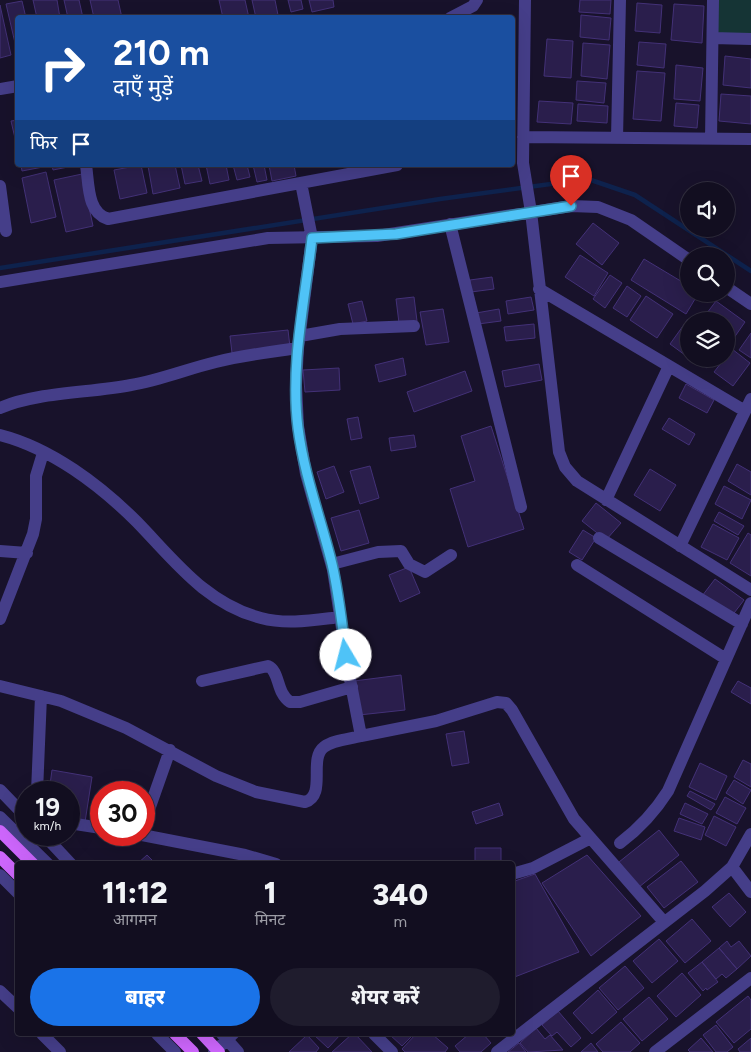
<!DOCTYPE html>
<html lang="hi">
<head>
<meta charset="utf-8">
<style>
  :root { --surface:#120e20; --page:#1f1c2d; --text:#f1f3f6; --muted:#9c9ca5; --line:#312e3e; --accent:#1a73e8 }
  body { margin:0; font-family:Figtree,"Noto Sans Devanagari",sans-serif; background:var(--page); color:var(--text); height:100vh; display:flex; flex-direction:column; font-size:19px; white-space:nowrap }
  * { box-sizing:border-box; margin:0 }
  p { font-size:16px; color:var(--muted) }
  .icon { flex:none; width:28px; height:28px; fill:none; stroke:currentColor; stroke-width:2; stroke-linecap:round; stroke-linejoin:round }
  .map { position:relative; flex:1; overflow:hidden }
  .panel { position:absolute; left:15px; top:861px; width:500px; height:175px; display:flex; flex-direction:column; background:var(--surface); border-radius:5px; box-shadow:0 5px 20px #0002,0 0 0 1px var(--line) }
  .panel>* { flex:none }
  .guide { position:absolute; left:15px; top:15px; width:500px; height:152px; border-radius:5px; box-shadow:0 5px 20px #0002,0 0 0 1px var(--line); background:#1a4fa0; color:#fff; overflow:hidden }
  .buttons { position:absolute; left:680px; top:182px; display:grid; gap:10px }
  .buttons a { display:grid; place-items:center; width:55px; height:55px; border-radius:50%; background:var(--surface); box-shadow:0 5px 20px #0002,0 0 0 1px var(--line); font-size:25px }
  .speed { position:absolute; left:15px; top:781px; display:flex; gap:10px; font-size:25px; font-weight:700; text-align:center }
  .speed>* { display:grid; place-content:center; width:65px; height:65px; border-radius:50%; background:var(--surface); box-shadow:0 5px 20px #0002,0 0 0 1px var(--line); line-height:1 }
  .speed small { font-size:12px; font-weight:400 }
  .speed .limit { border:8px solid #d22; background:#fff; color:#111 }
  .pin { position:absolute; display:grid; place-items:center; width:42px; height:42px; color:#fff; margin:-51px -21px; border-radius:50% 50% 50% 0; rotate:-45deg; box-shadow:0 0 5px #0007 }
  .pin .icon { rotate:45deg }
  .me { position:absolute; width:55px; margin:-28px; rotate:352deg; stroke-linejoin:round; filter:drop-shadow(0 0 4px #0008) }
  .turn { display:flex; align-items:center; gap:18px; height:105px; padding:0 15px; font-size:22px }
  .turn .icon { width:65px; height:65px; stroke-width:2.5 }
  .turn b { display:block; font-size:35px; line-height:42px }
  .then { display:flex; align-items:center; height:48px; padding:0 15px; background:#0003; gap:10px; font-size:19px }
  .eta { display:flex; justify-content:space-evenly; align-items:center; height:85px; text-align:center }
  .eta b { font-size:30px; font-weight:800; line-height:35px }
  .primary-button { display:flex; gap:10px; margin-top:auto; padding:10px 15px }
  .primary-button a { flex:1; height:58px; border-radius:30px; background:var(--accent); color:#fff; font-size:20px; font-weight:800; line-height:58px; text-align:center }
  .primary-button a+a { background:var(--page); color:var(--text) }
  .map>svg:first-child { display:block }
  .green { fill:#153435 }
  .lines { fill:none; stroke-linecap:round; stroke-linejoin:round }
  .stream { stroke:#0e224d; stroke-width:4.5 }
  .building { fill:#2a1e4c; stroke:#433177 }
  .minor { stroke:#453e89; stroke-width:12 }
  .major { stroke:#cd66fc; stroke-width:12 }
  .major-bridge { stroke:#cd66fc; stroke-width:12 }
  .route-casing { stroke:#337fa1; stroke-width:12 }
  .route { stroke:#4fc3f7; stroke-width:9 }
</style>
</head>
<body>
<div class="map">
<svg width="751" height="1052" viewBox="0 0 751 1052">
  <rect width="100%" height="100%" fill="#18122b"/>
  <!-- green -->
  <path class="green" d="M717,0h34v35l-35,-1z"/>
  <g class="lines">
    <!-- stream -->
    <path class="stream" d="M0,268l440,-69 148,-20 47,16 116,76"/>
  </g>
  <!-- building -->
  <path class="building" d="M33,0h24l3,18h-23z
    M64,0h15l4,18h-15z
    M90,0h28l4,18h-28z
    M219,0h26l4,18h-26z
    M252,0h23l3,15 -22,3z
    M288,0h13l2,9 -12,3z
    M309,0h24l1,7 -22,5z
    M580,0h31l-1,14 -31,-2z
    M22,1l4,17h-8v38l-12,-52z
    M637,3l25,2 -2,28 -25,-2z
    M674,4l30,2 -2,37 -31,-3z
    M0,5l11,50 -11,3z
    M581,15l30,3 -2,22 -29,-3z
    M547,39l26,2 -2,37 -27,-2z
    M639,42l27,2 -2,24 -27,-3z
    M583,43l27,2 -3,34 -26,-3z
    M725,56l26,3v29l-28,-3z
    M676,65l27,3 -3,33 -26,-2z
    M637,71l28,2 -4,48 -28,-2z
    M577,81l29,2 -2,20 -28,-3z
    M721,94l30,2v28l-32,-3z
    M539,101l34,2 -2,21 -34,-2z
    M676,103l23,2 -2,23 -23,-2z
    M578,104l30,2 -1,17 -30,-2z
    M18,120v31l-7,-30z
    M21,165h22v2l-21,4z
    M52,165h26l-25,5z
    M141,165l6,28 -27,6 -6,-29z
    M153,165h22l5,23 -27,6 -5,-28z
    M181,165h17l4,16 -17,3z
    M206,165h20l3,15 -19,4z
    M233,165h14l3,12 -13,3z
    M253,165h11l3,15 -10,2z
    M269,165h25l2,11 -24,5z
    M46,172l10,45 -25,6 -9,-45z
    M82,174l11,52 -27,6 -12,-52z
    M593,223l26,20 -17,22 -26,-21z
    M580,255l28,18 -14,23 -29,-19z
    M644,259l45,27v8h9l-12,20 -55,-34z
    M610,275l12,8 -17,25 -12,-9z
    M492,277l2,12 -23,3 -1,-12z
    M627,286l14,10 -14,21 -14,-9z
    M646,296l27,18 -16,24 -27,-18z
    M414,297l3,24 -18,2 -3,-24z
    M531,297l3,13 -26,4 -2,-13z
    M362,301l5,20 -14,3 -5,-20z
    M716,301l29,21 -16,23 -3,-2v-22h-25z
    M443,309l6,33 -23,3 -6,-33z
    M499,309l2,12 -23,3 -2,-11z
    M688,319l3,2h-2v28l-4,6 -15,-11z
    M534,324l1,14 -29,3 -2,-14z
    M288,330l2,17 -58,6 -2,-17z
    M751,333v25l-12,-8z
    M732,349l18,14 -17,23 -19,-14z
    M403,358l3,17 -27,7 -4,-17z
    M696,359h19l-8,9z
    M539,364l3,16 -37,7 -3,-16z
    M339,368l1,22 -35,2 -2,-22z
    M465,371l7,20 -58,21 -7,-20z
    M686,384l28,16 -7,13 -28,-15z
    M358,417l4,21 -11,2 -4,-21z
    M669,418l26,16 -6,11 -27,-16z
    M491,426l33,103 -56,18 -18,-58 25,-8 -14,-45z
    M414,435l2,12 -25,4 -2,-13z
    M737,464l14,8v23l-23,-14z
    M334,466l10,26 -18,7 -9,-27z
    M370,466l9,32 -19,6 -10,-33z
    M650,469l26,16 -16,26 -26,-16z
    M724,486l27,14 -9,19 -27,-15z
    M596,503l25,20 -15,17 -24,-19z
    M359,510l10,33 -28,8 -10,-33z
    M719,512l25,14 -6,9 -24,-14z
    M713,524l26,14 -12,22 -26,-13z
    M583,530l13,8 -14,22 -13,-8z
    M748,533l3,2v41l-21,-13z
    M409,567l11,26 -20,9 -11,-27z
    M715,579l29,21 -16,21 -29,-21z
    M401,675l4,35 -46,5 -5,-34z
    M738,681l13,7v16l-20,-12z
    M464,731l5,32 -17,3 -6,-32z
    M743,760l8,4v23l-17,-10z
    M700,763l27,13 -11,24 -27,-13z
    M52,770l40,7 -7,45 -16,-2v-28h-20z
    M734,780l17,10 -8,14 -17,-11z
    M690,791l25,13 -4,6 -24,-14z
    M725,797l21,11 -9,16 -21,-11z
    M499,803l4,12 -27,9 -4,-12z
    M685,803l23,11 -6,10 -22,-10z
    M714,816l22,11 -10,19 -21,-11z
    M679,818l26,9 -4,13 -27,-9z
    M659,830l20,25 -40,32 -20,-25z
    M475,848h26v13l-26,1z
    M147,855l9,9h-19z
    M587,855l54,61 -50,40 -49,-73z
    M681,861l17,21 -34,26 -17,-21z
    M535,874l44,78 -67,26v-96z
    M729,893l17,19 -16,15 -18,-20z
    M692,919l19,22 -26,22 -19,-22z
    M659,939l19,22 -26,22 -19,-22z
    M727,941l4,6 8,-6 12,15 -14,13 -18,-21z
    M719,948l18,21 -11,9 -4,-4 -6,5 -14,-17z
    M702,962l16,20 -11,8 -1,-2 -3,3 -15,-18z
    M625,966l19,22 -26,22 -19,-22z
    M682,973l19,22 -25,22 -19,-21z
    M598,990l19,22 -25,22 -19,-21z
    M748,996l3,4v29l-17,14 -18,-21z
    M649,997l19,22 -26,22 -19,-22z
    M558,1011l23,27 -10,9 -14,-15 -5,4 -10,-11z
    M621,1022l19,21 -10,9h-27l-7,-8z
    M716,1025l17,22 -6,5h-11l-13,-17z
    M536,1028l9,11 5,-4 13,15 -35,2 -8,-9z
    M313,1034h28l-13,14z
    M352,1034h3l17,18h-40z
    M389,1034h25l-12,12z
    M416,1034h16l16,14 -3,4h-40l-3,-3z
    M469,1034h14l8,9 -10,9h-21l-5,-6z
    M307,1035l12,13 -3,4h-27z
    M701,1038l12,14h-23l-2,-2z
    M751,1038v14h-11l-2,-3z
    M519,1043l7,9h-18z
    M591,1043l7,9h-17z"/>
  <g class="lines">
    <!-- minor -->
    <path class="minor" d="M525,0l-2,163 8,49 28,240 6,15 12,14 174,109
      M450,18l23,-12 4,-6
      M713,38l38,1
      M0,89l18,-3
      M523,137l228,2
      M617,138l3,-138
      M711,139l2,-139
      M86,165c3,20 1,47 22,54l289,-54
      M0,186l6,45
      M450,224l71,283
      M0,282l268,-44 109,-2 194,-30 27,1 33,13 58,40
      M726,287l25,17
      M539,289l130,77 -63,134
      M300,336l40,-7 74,-3
      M669,366l76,45
      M0,408c36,-16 91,-15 131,-23 29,-5 56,-16 85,-23 27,-7 55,-10 82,-14
      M0,435c51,13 100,50 137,87 37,38 69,82 124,96 26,7 53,2 79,-1
      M599,538l143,86
      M680,546l71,-147
      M0,551l27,2
      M332,564l46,-12 23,-1 8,13 16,8 26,-17
      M577,565l149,94
      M0,619l33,-85 3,-15v-43l7,-23
      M202,681l66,-15c12,5 8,27 22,36h10l52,-15
      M0,686l61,15 65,27 90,48 40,16 49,10c22,-7 3,-43 19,-55 9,-7 26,-8 37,-11l-12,-62 -16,-104 -27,-96 -8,-48 -2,-41 2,-37 14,-110 -11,-55
      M361,736l75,-15 61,-19 9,1 6,7 62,109 90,103
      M0,790l26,27
      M37,792l4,-96
      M0,817l48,47
      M69,823l32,5
      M144,824l26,-74
      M44,835l27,29
      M142,835l103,20 31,9
      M620,843c20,-15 34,-30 48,-52l83,-188
      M732,867l19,25
      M512,874l21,-6 56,-29
      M0,875l18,18
      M0,991l18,17
      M42,1034l18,18
      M157,1034l18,18
      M222,1034l16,18
      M374,1034l18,18
      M214,1052l19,-18
      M497,1052l208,-161 27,-24 19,-33
      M655,1052l96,-74"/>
    <!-- major -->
    <path class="major" d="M0,831l33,33
      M0,857l18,18
      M175,1034l18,18"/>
    <!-- major-bridge -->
    <path class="major-bridge" d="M202,1034l17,18"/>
  </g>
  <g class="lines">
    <defs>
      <path id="route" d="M346,655c-4,-30 -7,-61 -14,-91 -11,-45 -28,-89 -34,-136 -8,-63 7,-128 14,-190l84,-4 175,-28"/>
    </defs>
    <!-- route casing -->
    <use href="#route" class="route-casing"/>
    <!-- route -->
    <use href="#route" class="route"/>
  </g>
</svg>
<div class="buttons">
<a><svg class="icon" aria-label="sound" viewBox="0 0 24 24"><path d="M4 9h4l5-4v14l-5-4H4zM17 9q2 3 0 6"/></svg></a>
<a><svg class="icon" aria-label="search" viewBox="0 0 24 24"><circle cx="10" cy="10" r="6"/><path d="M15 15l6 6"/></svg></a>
<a><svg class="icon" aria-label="layers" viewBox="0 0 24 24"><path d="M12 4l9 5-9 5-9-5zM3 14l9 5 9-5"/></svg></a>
</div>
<div class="speed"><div>19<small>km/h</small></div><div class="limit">30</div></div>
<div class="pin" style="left:571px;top:206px;background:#d93025"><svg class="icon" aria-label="arrive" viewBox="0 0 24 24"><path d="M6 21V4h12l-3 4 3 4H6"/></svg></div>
<svg class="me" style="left:346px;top:655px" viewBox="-20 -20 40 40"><circle r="19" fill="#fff"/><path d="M0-13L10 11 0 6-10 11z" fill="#4fc3f7"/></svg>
<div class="guide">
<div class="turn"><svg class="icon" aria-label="right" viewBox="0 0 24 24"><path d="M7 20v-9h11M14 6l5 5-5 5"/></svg><div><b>210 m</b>दाएँ मुड़ें</div></div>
<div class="then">फिर<svg class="icon" aria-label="arrive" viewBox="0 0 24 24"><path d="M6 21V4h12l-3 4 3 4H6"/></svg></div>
</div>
<section class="panel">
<div class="eta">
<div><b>11:12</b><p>आगमन</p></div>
<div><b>1</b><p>मिनट</p></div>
<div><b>340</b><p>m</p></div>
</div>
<div class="primary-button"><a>बाहर</a><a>शेयर करें</a></div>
</section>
</div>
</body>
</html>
